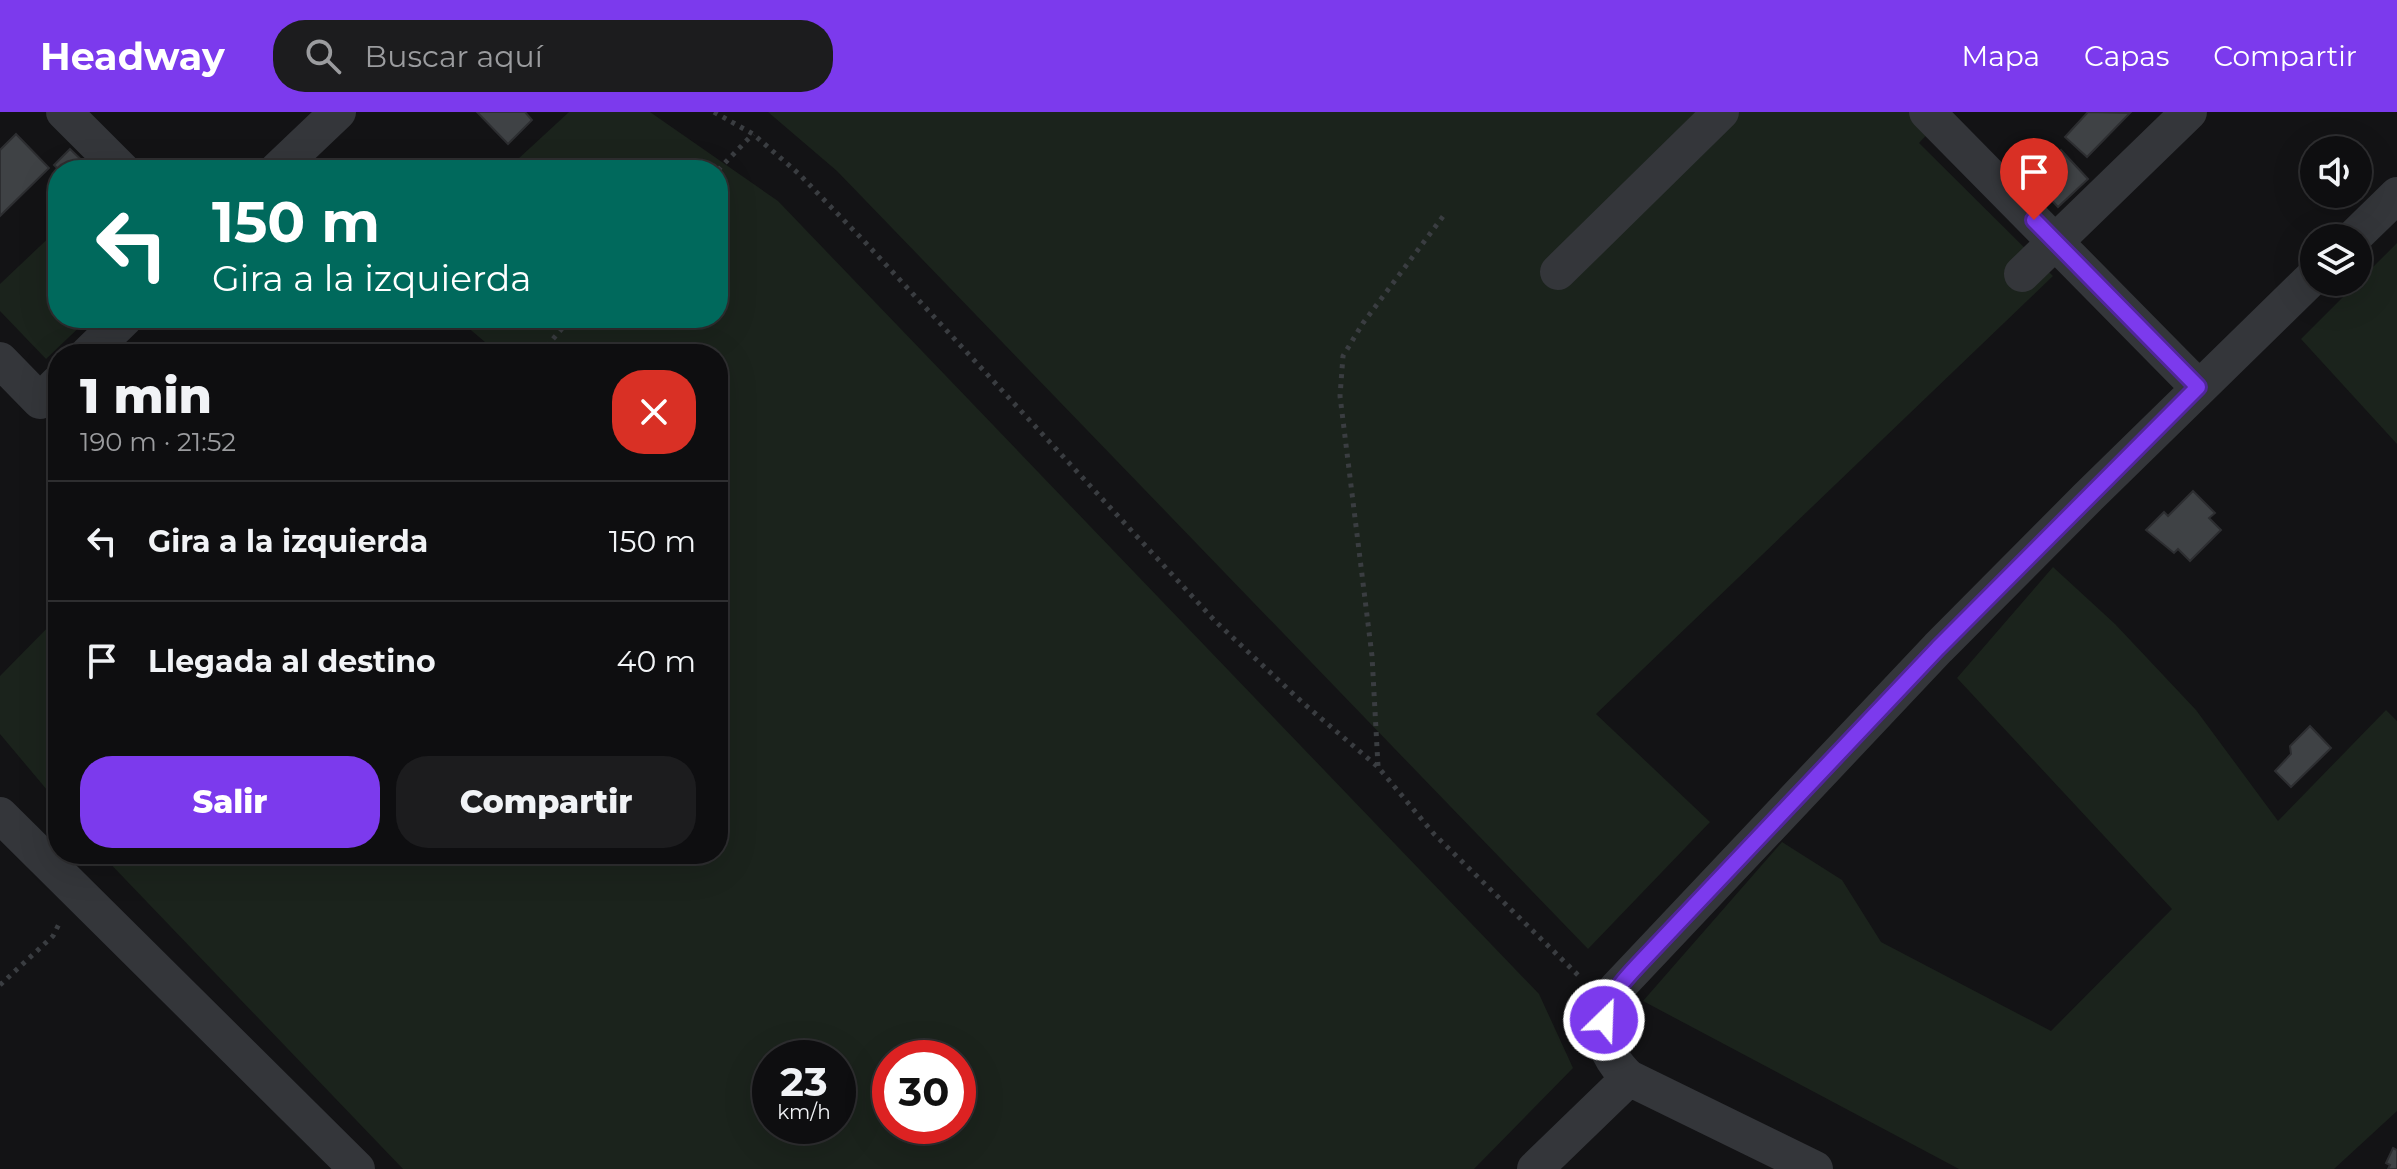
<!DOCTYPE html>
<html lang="es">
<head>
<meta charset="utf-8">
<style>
  :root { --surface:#0e0e10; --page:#1c1c1e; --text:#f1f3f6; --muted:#9b9c9f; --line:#2e2e30; --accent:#7c3aed }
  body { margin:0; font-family:Montserrat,sans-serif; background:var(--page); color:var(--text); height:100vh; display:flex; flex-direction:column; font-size:30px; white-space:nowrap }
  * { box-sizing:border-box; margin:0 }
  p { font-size:26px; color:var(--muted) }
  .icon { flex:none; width:44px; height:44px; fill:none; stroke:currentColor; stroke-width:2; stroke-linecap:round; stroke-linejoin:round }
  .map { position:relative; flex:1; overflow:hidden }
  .sheet { position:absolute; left:48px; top:232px; width:680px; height:520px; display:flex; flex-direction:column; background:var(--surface); border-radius:32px; box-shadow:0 8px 32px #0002,0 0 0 2px var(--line) }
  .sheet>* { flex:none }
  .top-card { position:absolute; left:48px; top:48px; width:680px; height:168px; border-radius:32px; box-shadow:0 8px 32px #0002,0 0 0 2px var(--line); background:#00695c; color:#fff; overflow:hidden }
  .buttons { position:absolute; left:2300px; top:24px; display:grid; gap:16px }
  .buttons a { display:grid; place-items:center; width:72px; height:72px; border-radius:50%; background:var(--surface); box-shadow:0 8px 32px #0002,0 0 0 2px var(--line); font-size:40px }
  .speed { position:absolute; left:752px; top:928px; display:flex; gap:16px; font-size:40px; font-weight:700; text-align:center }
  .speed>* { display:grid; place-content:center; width:104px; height:104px; border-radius:50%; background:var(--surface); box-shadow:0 8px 32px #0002,0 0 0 2px var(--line); line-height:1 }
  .speed small { font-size:20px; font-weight:400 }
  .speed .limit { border:12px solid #d22; background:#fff; color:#111 }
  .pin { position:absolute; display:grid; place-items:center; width:68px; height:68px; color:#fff; margin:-82px -34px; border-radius:50% 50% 50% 0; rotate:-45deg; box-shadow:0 0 8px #0007 }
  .pin .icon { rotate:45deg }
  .me { position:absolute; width:88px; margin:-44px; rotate:24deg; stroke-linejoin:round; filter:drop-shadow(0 0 6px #0008) }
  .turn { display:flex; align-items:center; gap:28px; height:168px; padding:0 32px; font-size:36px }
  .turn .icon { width:104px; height:104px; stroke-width:2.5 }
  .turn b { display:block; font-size:56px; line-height:68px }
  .round { display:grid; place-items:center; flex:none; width:84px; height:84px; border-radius:32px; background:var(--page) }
  .head { display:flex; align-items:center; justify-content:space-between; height:136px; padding:0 32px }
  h1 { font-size:48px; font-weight:800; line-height:60px }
  .cta { display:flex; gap:16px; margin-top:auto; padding:16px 32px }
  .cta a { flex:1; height:92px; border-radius:32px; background:var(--accent); color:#fff; font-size:32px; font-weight:800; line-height:92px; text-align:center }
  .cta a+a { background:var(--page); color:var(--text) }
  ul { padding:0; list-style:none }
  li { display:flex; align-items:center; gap:24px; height:120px; padding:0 32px; border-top:2px solid var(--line) }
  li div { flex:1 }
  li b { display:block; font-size:30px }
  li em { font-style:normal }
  header { display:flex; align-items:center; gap:48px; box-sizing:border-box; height:112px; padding:0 40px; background:var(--accent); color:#fff }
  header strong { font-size:38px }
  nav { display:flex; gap:44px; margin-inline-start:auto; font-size:28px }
  .search { width:560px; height:72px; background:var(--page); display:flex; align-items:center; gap:20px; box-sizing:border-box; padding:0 28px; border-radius:32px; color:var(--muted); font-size:30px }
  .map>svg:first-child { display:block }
  .green { fill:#1b231c; fill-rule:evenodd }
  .building { fill:#3f4245; stroke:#2d2e31; stroke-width:2 }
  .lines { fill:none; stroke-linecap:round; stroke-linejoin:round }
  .path { stroke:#3a3d41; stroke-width:5; stroke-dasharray:4 6; stroke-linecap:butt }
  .street { stroke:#34363a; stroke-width:36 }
  .route-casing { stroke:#51269a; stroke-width:20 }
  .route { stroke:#7c3aed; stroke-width:14 }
</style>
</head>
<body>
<header>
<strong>Headway</strong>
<div class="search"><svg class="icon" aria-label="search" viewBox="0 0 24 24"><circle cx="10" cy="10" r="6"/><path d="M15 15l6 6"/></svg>Buscar aquí</div>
<nav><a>Mapa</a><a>Capas</a><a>Compartir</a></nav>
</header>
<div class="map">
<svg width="2397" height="1057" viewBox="0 0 2397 1057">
  <rect width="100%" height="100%" fill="#131315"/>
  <!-- green -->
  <path class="green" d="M569,0h81l128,89 761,793 34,74 -99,101h-1071l-302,-315h617v-500h-219l-34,-29 5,-7h248v-148h-212zM838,946v68h-68v-68zM958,946v68h-68v-68z
    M768,0h1180l-29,31 134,133 -457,438 114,108 -122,127 -751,-778z
    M58,117v89h31l-43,41 -46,-48v-27z
    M2397,131v201l-96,-105z
    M2053,455l62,57 81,86 82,111 108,-111 11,11v390l-63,58h-375l-316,-168 139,-159 60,38 39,62 170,89 121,-122 -215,-231z
    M58,505v186l-58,-69v-58z"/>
  <!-- building -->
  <path class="building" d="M477,0h48l7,8 -24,24z
    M2088,0l42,1 -43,44 -22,-20z
    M16,22l33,34 -49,48v-66z
    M70,37l22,21h-33l-5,-5z
    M2061,38l27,29 -30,28 -27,-29z
    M2193,379l22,22 -6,5 12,12 -31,31 -12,-12 -4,4 -28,-23 18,-18 4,4z
    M2310,614l21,22 -40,39 -16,-16 16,-17 -1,-8z
    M2393,1036l4,2v19h-9l2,-4 -4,-2z"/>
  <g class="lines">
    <!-- path -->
    <path class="path" d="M714,0l39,22 46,40 65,67 351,380 88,82 75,64 56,67 147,144
      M718,58l35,-36
      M540,242l31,-36
      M1378,654l-6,-110 -32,-260 3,-40 20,-33 81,-108
      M0,873l53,-49 6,-12"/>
    <!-- street -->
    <path class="street" d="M64,0l58,58
      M1927,0l271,275
      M277,58l61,-58
      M2353,126l44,-43
      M1558,160l163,-160
      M2022,162l167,-162
      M88,242l37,-36
      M0,248l40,41 18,-18
      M0,703l357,354
      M1535,1057l94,-91
      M1815,1057l-186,-91c-30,-28 -32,-56 -12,-90l321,-340 149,-150 227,-222"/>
  </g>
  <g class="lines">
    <defs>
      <path id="route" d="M1604,908c5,-24 18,-38 35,-56l299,-316 260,-261 -164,-167"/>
    </defs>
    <!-- route casing -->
    <use href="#route" class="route-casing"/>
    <!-- route -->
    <use href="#route" class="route"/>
  </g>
</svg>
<div class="buttons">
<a><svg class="icon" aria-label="sound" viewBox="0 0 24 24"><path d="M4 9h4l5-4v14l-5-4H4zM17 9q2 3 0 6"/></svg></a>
<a><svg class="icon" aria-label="layers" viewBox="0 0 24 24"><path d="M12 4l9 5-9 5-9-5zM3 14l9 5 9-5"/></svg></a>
</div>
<div class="speed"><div>23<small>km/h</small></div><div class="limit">30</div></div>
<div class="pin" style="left:2034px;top:108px;background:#d93025"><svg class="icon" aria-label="arrive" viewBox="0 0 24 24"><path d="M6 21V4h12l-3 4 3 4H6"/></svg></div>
<svg class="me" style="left:1604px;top:908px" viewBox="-20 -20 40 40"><circle r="17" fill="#7c3aed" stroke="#fff" stroke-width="3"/><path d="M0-11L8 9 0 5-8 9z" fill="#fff"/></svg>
<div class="top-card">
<div class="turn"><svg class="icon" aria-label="left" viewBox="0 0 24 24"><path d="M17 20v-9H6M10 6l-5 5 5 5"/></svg><div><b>150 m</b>Gira a la izquierda</div></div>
</div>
<section class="sheet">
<div class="head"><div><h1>1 min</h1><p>190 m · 21:52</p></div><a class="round" style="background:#d93025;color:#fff"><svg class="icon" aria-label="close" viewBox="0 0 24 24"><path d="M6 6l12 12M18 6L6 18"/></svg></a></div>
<ul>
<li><svg class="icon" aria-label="left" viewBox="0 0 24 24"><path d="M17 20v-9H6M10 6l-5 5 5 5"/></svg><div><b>Gira a la izquierda</b></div><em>150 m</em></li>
<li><svg class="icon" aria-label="arrive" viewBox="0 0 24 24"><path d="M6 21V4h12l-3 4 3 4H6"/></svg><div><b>Llegada al destino</b></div><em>40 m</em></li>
</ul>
<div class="cta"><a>Salir</a><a>Compartir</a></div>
</section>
</div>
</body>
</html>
